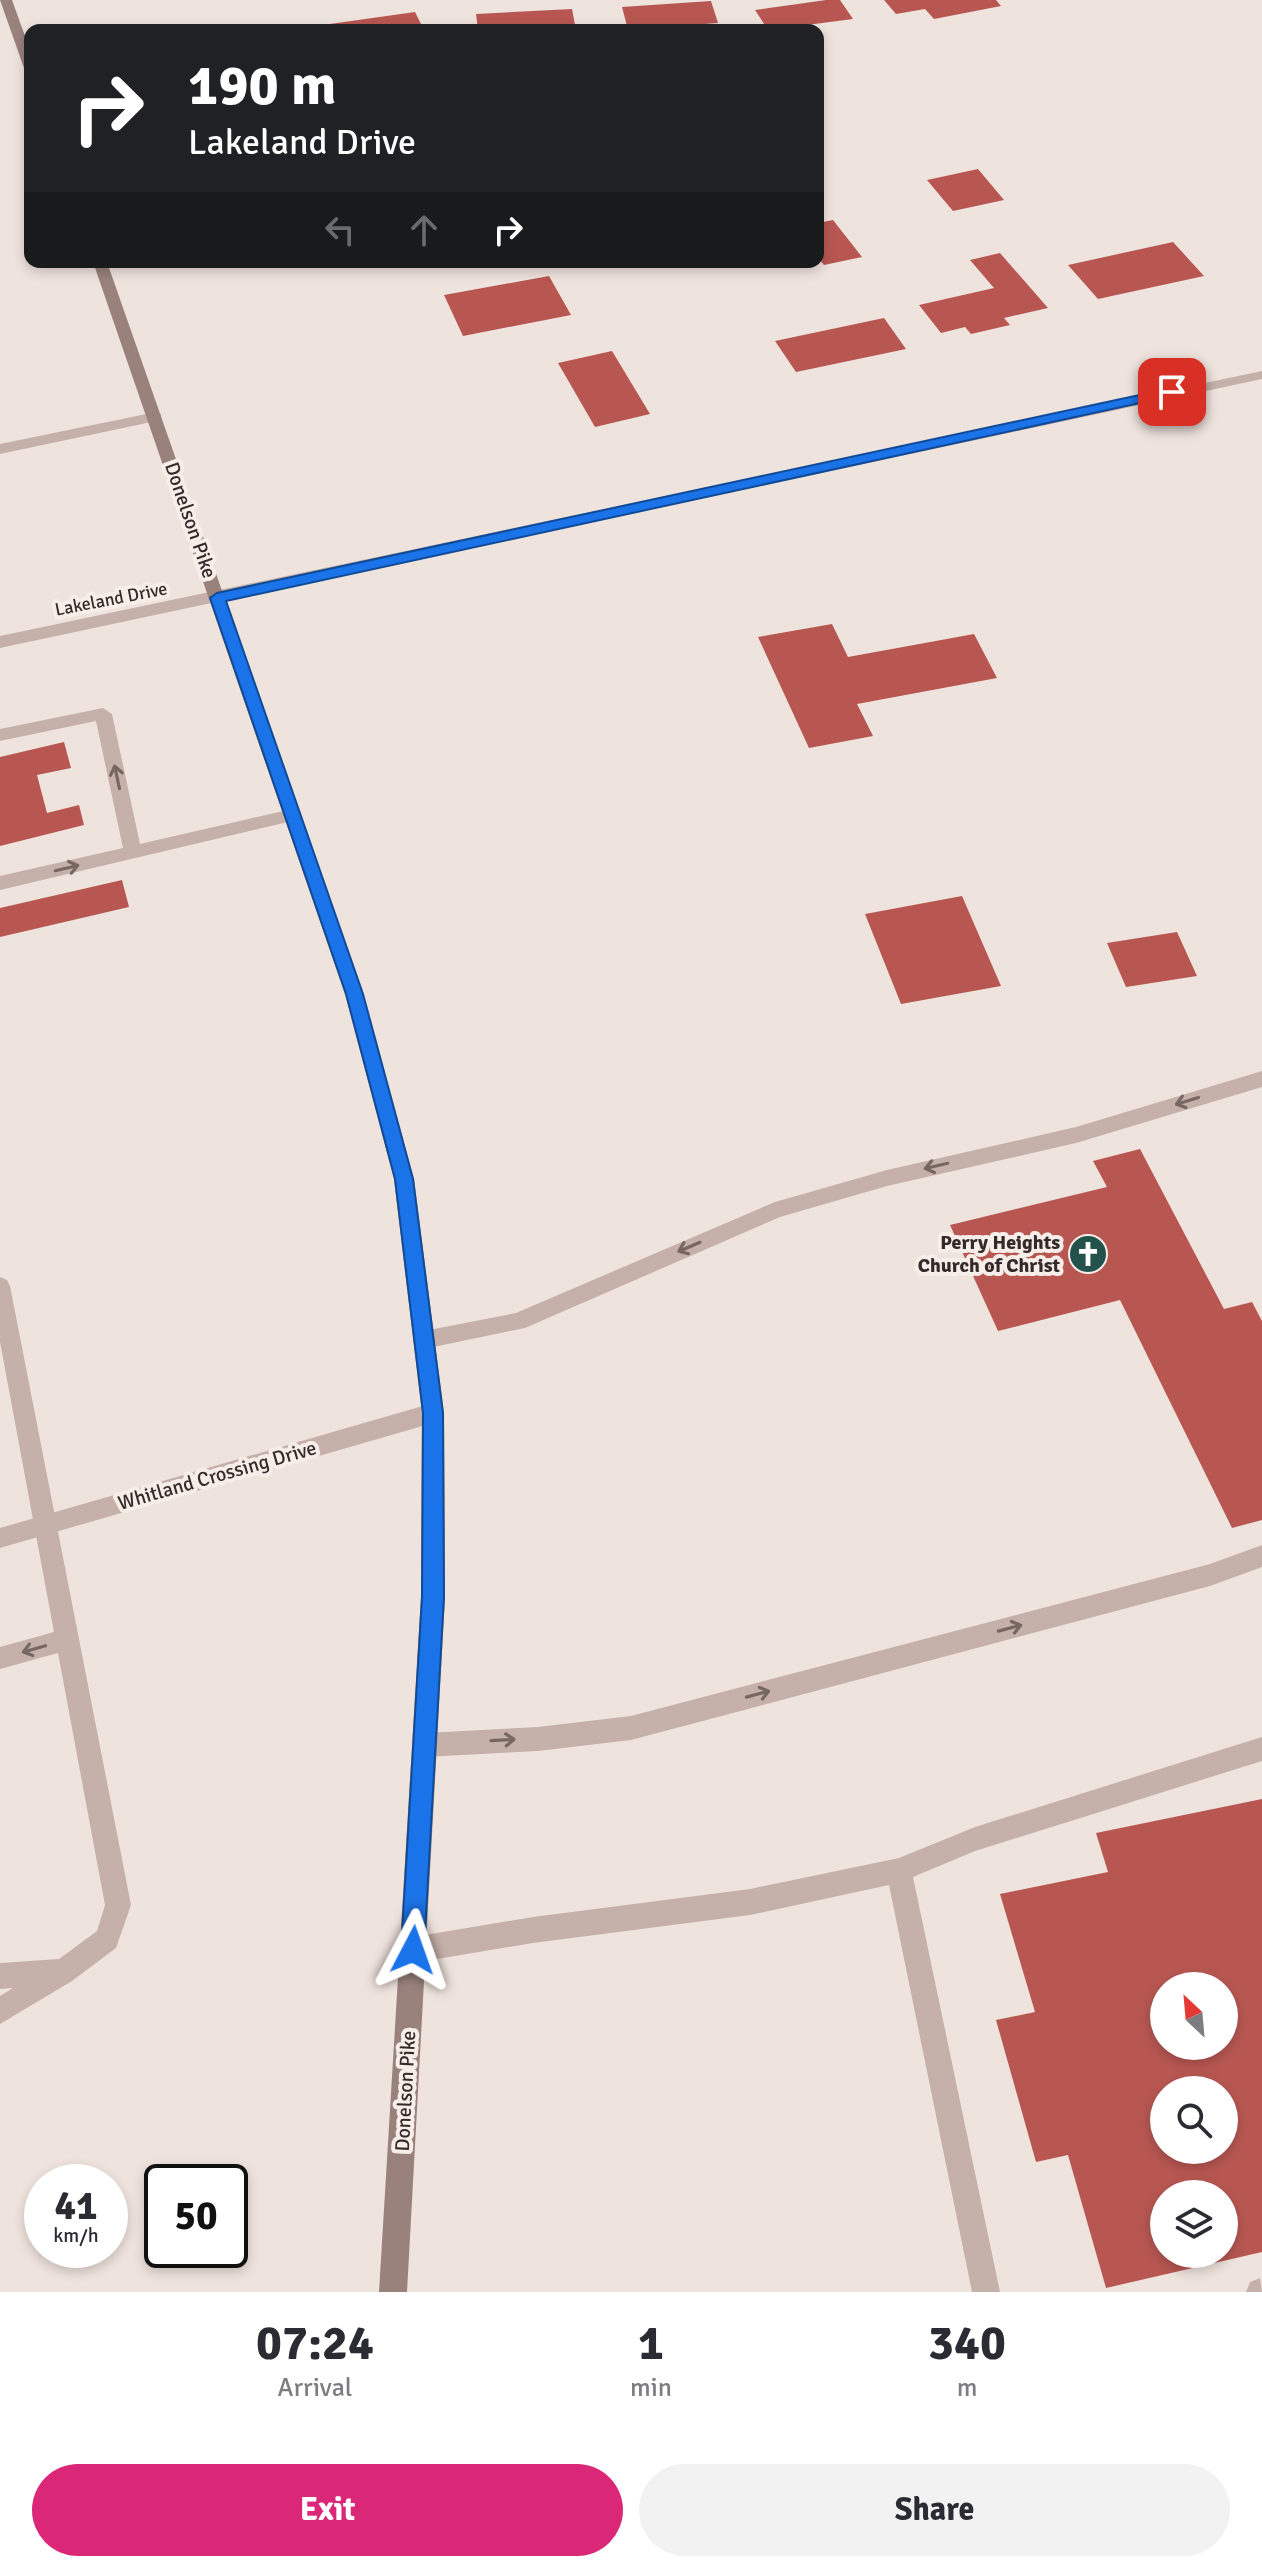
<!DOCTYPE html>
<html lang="en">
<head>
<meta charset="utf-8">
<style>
  :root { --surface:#fff; --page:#f2f2f3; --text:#2b2b33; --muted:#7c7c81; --accent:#db2777 }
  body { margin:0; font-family:Signika,sans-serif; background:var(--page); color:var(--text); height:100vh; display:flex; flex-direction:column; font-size:30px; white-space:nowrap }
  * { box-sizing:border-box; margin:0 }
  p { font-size:26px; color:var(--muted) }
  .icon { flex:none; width:44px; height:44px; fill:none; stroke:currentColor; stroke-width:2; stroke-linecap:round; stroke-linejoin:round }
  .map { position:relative; height:2292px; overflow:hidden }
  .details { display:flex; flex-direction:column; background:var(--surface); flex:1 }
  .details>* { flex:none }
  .banner { position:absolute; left:24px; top:24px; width:800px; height:244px; border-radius:16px; box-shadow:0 4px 12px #0003; background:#202124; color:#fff; overflow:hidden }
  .needle { width:52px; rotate:334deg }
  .tools { position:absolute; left:1150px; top:1972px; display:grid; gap:16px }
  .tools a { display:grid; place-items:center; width:88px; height:88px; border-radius:50%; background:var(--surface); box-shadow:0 4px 12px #0003; font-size:40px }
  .speed { position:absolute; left:24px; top:2164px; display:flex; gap:16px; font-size:40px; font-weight:700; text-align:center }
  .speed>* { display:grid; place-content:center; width:104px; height:104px; border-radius:50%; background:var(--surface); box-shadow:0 4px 12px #0003; line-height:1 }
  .speed small { font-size:20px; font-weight:400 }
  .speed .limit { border:4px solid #111; border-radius:12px; background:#fff; color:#111 }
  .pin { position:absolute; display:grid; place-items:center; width:68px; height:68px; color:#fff; margin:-34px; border-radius:16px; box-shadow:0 4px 12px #0006 }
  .me { position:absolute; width:88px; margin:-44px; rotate:4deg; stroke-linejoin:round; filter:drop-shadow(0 0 6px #0008) }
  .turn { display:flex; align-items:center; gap:28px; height:168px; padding:0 32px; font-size:36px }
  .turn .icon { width:104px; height:104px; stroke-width:2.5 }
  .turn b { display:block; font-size:56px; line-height:68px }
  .lanes { display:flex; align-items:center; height:76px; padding:0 32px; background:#0003; justify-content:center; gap:40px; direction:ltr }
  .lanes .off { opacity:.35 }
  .eta { display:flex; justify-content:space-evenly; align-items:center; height:136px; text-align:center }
  .eta b { font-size:48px; font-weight:800; line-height:56px }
  .cta { display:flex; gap:16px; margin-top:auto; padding:16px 32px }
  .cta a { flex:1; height:92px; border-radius:48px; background:var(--accent); color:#fff; font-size:32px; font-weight:800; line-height:92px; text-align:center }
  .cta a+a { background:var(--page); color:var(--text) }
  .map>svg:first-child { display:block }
  .building { fill:#b85752; fill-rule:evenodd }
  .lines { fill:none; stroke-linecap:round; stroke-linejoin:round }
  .lane { fill:#c6b1aa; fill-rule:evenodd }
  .street { fill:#c6b1aa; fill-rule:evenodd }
  .secondary { fill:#99817c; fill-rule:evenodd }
  .oneway { stroke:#766763 }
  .route { fill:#1a73e8; stroke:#114b97; stroke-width:2 }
  .labels { text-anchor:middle; stroke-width:8; stroke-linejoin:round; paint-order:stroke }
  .far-street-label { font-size:18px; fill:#342a29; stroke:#f7eee9 }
  .street-label { font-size:20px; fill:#342a29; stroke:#f7eee9 }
  .poi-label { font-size:20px; font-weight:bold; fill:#342a29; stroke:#f7eee9; text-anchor:end }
</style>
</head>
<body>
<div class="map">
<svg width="1262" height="2292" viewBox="0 0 1262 2292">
  <rect width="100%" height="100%" fill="#efe3dd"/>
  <!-- building -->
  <path class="building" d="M826,0h14l13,19 -85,11 -13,-20z
    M884,0h112l5,6 -67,13 -9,-10 -29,5z
    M711,1l7,22 -40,3 2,4h-52l-6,-23z
    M572,9l4,21h-98l-2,-16z
    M415,12l9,18h-92l-2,-6z
    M978,169l26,31 -51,11 -26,-31z
    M833,220l29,37 -38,8 -6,-7v-35z
    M1173,242l31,34 -106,23 -30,-34z
    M1000,253l48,55 -44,10 6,7 -39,9 -6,-7 -24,6 -22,-28 75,-17 -24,-28z
    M549,276l22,39 -108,21 -19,-41z
    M884,318l22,31 -110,23 -21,-31z
    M612,351l38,63 -55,13 -37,-64z
    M832,624l16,33 126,-23 23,44 -140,26 16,32 -64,12 -51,-111z
    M64,742l7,26 -34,7 10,38 32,-8 5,20 -84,21v-89z
    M122,880l7,27 -129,30v-29z
    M962,896l39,90 -100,18 -36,-90z
    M1177,932l20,44 -71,11 -19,-44z
    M1140,1149l84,160 28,-7 10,19v199l-30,8 -112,-228 -122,31 -48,-106 157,-38 -14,-26z
    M1262,1799v453l-156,36 -38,-133 -32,7 -40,-142 39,-8 -35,-118 108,-22 -12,-39zM1164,1986h60v60h-60zM1164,2090h60v60h-60zM1164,2194h60v60h-60z"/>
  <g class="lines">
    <!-- lane -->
    <path class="lane" d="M156,412l5,2v6l-161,34v-10z
      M103,708l9,6 28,130 152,-35 9,6 -9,6 -292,69v-14l123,-28 -27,-127 -96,20v-12z
      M1262,1071v16l-186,56 -189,43 -107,31 -255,111 -101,21 -8,-2 -3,-7 3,-7 8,-2 92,-18 259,-111 112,-32 189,-43z
      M0,1277l7,3 3,6 121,619 -15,43 -44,33 -72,43v-28l13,-8 -13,1v-26l59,-4 38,-28 8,-26 -47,-252 -58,16v-22l54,-15 -54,-290z
      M1262,1545v22l-52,19 -579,154 -93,11 -113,6 -9,-4 -3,-8 3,-8 9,-4 113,-6 93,-11 579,-152z
      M1262,1737v24l-287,90 -62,26 87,415h-28l-83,-407 -139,30 -217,28 -120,20 -9,-4 -4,-9 4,-9 9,-4 120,-20 217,-28 149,-31 76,-31z
      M1260,2278l2,14h-16l4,-10z"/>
    <!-- street -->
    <path class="street" d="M1262,371v8l-1262,269v-12z
      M433,1403l8,3 3,7 -3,7 -8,3 -433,125v-20z"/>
    <!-- secondary -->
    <path class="secondary" d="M0,0h12l18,50v22l-6,-4z
      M93,262h14l256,732 51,185 30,234 1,184 -38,695h-28l42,-695 1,-184 -28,-234 -49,-185z"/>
  </g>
  <!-- one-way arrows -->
  <defs><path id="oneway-shaft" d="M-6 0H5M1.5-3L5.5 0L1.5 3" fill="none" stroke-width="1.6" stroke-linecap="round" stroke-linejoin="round" transform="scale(2)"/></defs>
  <g class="oneway">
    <use href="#oneway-shaft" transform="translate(117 777) rotate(-102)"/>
    <use href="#oneway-shaft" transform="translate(67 868) rotate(-13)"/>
    <use href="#oneway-shaft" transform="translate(1187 1101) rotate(163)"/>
    <use href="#oneway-shaft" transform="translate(936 1166) rotate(167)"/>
    <use href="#oneway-shaft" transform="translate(689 1247) rotate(157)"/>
    <use href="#oneway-shaft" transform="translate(1010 1628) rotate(-15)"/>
    <use href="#oneway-shaft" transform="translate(34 1649) rotate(164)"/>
    <use href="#oneway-shaft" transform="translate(758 1694) rotate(-15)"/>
    <use href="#oneway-shaft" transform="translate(503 1740) rotate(-3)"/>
  </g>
  <!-- route -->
  <path class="route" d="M1172,388l5,1v6l-951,206 137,393 50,185 30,234 1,184 -20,353 -3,8 -8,3 -9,-3 -3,-8 21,-353 1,-184 -28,-234 -49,-185 -136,-396 7,-5z"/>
  <!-- icons -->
  <defs>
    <symbol id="church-disc" viewBox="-11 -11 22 22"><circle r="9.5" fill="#23514b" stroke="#f7eee9"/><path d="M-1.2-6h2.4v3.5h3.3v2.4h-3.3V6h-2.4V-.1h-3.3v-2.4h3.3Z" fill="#fff"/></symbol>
  </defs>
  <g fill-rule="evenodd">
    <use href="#church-disc" x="1066" y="1232" width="44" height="44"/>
  </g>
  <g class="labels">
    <!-- far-street labels -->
    <g class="far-street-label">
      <text transform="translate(111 599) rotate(-11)" y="6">Lakeland Drive</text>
    </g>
    <!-- street labels -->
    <g class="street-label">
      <text transform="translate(191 520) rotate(71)" y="7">Donelson Pike</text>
      <text transform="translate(217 1475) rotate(-16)" y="7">Whitland Crossing Drive</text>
      <text transform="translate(405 2091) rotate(-87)" y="7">Donelson Pike</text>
    </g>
    <!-- poi labels -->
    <g class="poi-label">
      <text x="1060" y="1249">Perry Heights<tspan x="1060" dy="23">Church of Christ</tspan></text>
    </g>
  </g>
</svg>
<div class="tools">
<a><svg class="needle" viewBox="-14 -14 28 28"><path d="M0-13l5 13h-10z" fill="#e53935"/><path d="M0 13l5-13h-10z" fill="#7c7c81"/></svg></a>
<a><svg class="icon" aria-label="search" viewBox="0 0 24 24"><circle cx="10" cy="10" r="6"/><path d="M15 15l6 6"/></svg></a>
<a><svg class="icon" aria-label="layers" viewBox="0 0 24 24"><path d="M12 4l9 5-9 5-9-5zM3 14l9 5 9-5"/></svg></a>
</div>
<div class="speed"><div>41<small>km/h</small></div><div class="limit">50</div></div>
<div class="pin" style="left:1172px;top:392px;background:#d93025"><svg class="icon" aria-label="arrive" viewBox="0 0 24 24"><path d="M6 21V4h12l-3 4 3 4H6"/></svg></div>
<svg class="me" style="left:413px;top:1950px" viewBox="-20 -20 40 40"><path d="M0-17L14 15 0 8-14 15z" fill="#1a73e8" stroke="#fff" stroke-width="4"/></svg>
<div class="banner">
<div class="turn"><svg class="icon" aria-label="right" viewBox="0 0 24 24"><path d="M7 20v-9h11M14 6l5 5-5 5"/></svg><div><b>190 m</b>Lakeland Drive</div></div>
<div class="lanes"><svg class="icon off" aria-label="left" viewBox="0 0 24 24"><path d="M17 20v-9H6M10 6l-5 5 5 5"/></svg><svg class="icon off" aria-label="ahead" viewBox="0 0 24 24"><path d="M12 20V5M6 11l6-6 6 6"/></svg><svg class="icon" aria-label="right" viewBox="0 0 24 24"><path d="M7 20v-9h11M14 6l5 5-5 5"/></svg></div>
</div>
</div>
<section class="details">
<div class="eta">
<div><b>07:24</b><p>Arrival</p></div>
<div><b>1</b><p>min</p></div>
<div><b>340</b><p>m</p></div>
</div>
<div class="cta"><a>Exit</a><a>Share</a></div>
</section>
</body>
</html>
